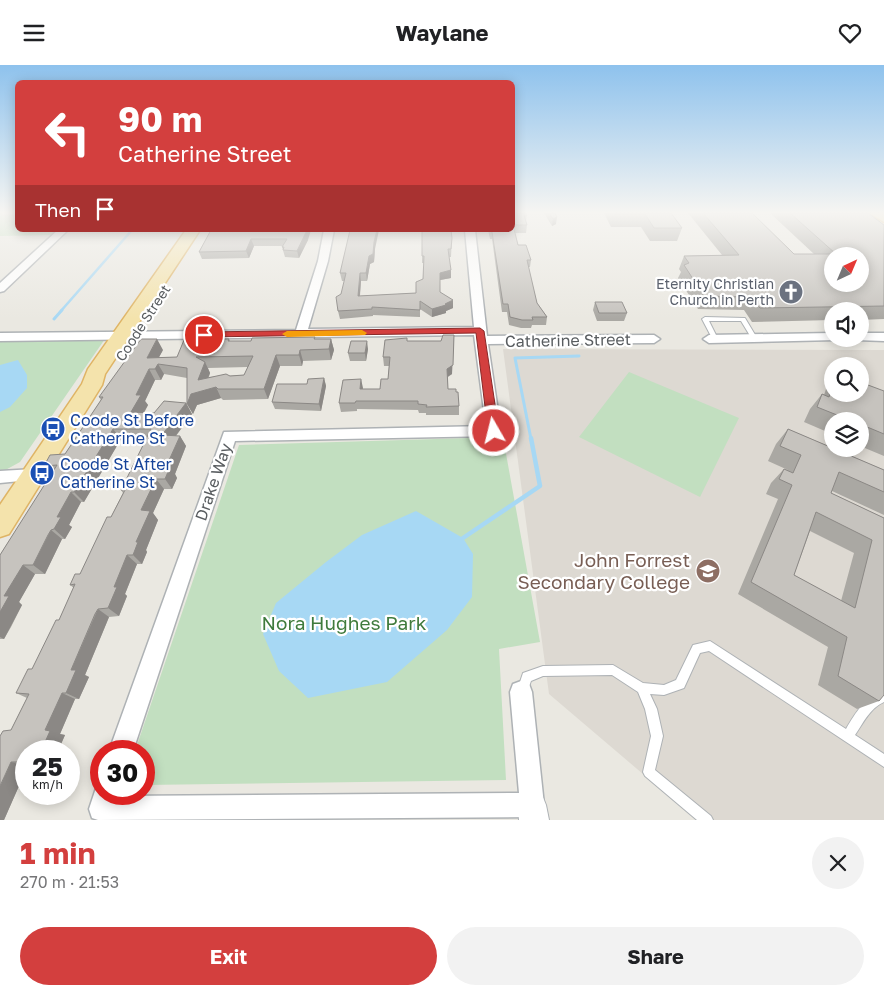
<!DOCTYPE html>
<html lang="en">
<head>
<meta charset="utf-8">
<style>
  :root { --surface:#fff; --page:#f2f2f2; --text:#202124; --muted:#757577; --accent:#d33f3e }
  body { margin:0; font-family:"Golos Text",sans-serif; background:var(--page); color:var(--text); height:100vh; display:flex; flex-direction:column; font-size:19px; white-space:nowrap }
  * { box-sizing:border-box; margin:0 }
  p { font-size:16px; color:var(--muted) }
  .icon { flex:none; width:28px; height:28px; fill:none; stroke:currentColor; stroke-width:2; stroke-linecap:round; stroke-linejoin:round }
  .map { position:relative; height:755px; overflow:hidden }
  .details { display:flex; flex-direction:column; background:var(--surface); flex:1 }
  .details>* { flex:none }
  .hud { position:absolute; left:15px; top:15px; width:500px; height:152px; border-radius:8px; box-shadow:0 2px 12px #0003; background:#d33f3e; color:#fff; overflow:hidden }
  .needle { width:32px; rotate:44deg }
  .fabs { position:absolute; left:824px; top:182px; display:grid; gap:10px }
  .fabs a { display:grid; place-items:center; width:45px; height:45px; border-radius:50%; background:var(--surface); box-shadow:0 2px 12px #0003; font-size:25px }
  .speed { position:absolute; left:15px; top:675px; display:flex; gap:10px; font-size:25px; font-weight:700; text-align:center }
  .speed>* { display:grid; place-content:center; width:65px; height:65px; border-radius:50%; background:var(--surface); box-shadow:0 2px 12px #0003; line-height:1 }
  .speed small { font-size:12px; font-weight:400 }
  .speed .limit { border:8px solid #d22; background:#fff; color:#111 }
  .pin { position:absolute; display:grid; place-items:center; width:42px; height:42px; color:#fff; margin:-21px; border:2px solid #fff; border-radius:50%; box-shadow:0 1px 5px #0007 }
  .me { position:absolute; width:55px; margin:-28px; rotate:352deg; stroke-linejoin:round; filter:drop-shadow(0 0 4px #0008) }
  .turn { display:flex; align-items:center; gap:18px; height:105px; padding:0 20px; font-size:22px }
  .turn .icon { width:65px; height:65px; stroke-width:2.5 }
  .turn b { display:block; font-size:35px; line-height:42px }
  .then { display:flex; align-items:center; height:48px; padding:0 20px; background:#0003; gap:10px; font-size:19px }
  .round { display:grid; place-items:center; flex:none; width:52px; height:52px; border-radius:26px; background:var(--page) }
  .headline { display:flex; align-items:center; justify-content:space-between; height:85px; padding:0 20px }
  h1 { font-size:30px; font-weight:700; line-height:38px; color:var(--accent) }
  .cta { display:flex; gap:10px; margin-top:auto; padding:10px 20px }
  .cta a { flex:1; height:58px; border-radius:30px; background:var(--accent); color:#fff; font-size:20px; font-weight:700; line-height:58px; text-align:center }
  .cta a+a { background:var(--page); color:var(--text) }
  header { display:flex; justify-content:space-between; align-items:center; height:65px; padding:0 20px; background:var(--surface); font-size:22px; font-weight:700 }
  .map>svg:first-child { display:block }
  .education { fill:#ddd9d2; fill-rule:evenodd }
  .green { fill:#c2dfc0 }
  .water { fill:#a7d8f4 }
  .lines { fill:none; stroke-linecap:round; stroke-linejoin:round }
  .stream-far2 { stroke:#a7d8f4; stroke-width:2.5 }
  .stream-far1 { stroke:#a7d8f4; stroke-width:3 }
  .stream { stroke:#a7d8f4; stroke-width:4.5 }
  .service-casing { stroke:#aeb2b5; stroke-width:2 }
  .minor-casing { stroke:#aeb2b5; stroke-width:3 }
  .tertiary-casing { stroke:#aeb2b5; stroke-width:2 }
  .primary-casing { stroke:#dfb465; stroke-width:3 }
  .service { fill:#fff; fill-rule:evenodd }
  .minor { fill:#fff; fill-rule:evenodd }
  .tertiary { fill:#fff; fill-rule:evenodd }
  .primary { fill:#f4e3ac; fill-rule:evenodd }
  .wall { fill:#aaa8a3; fill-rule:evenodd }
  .shaded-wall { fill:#8b8885 }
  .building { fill:#c6c3be; stroke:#8b8885; fill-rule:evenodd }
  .route { fill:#d33f3e; stroke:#892928 }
  .slow { fill:#f59e0b }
  .labels { text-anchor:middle; stroke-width:4.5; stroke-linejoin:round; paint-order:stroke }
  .far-worship-label { font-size:14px; fill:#5b616d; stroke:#fff; text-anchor:end }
  .far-street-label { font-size:14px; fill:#595d60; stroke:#fff }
  .street-label { font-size:16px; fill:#595d60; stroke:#fff }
  .transit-label { font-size:16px; fill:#164399; stroke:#fff; text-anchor:start }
  .near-education-label { font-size:19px; fill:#785e54; stroke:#fff; text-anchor:end }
  .near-park-label { font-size:19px; fill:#3f7b3d; stroke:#fff }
</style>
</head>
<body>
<header><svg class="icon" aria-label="menu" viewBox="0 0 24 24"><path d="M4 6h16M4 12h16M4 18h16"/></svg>Waylane<svg class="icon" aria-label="heart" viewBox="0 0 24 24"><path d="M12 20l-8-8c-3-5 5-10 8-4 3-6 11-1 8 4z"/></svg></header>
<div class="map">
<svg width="884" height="755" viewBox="0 0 884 755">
  <rect width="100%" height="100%" fill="#eae8e1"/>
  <!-- education -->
  <path class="education" d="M503,284l381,1v470h-187l-148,-126zM832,301h28v28h-28zM832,356h28v28h-28z"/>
  <!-- green -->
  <path class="green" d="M0,148h4l-1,2h14l1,15h45l-6,5 -57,1z
    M107,271l-87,126 -20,11v-136z
    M629,307l110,46 -39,79 -121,-60z
    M503,372l37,205 -41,7 7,131 -362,5v-34h-9l104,-306z"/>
  <!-- water -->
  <path class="water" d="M18,295l9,15v13l-17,19 -10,5v-47z
    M416,446l47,27 10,16 -1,43 -25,33 -60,52 -79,16 -29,-27 -16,-37 13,-31 50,-41 36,-27z"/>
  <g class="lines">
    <!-- stream-far2 -->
    <path class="stream-far2" d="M60,247l72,-82"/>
    <!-- stream-far1 -->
    <path class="stream-far1" d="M54,254l8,-9
      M531,374l-16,-81 64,-2"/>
    <!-- stream -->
    <path class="stream" d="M463,473l77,-52 -9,-48"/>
    <defs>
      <path id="service" d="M705,252l40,1 12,20 -3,2 -2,-1 -11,-18h-32l9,18 -3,2 -2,-1 -11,-21z
        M710,576l136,88c10,-17 18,-31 38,-37v10c-14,6 -21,21 -29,33l29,19v13l-175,-116 -9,2 -16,35 -20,7 -14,-1 7,15 6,27 -8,34 56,46 2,4h-16l-52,-44 -2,-4 8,-36 -6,-27 -7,-17 -26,-17 -69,1 -12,5 -5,14 -4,1 -4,-1 -1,-4 6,-18 20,-7 70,-1 30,18 21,2 12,-5 17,-35z"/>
      <path id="minor" d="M58,165h10l-64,61 -4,1v-9z
        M324,165h10l-6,31 -20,68 166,-2 -9,-97h10l12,106 167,-1 6,4 -6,4 -166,1 13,87 -2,4 -5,1 -259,5 -102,310h-24l115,-319 262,-6 -12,-91 -474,6v-8l296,-3 22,-69z
        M832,268v6l4,1 -127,3 -6,-4 6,-4z
        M860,268h24v8l-28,-1 4,-1z
        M34,404l6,2 2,4 -2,4 -40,4v-12z
        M521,616l8,3 3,8 12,113 -3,9 -9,3 -434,3 -6,-2 -3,-9 8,-24 4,-1v10h17l-1,2 402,-3 -9,-101 3,-8z"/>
      <path id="tertiary" d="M532,726l10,4 4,10 3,15h-30l-1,-15 4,-10z"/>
      <path id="primary" d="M869,148h15v9z
        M186,165h14l-95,144 -3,11 -93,149 -9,3v-32l82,-121 6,-15z"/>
    </defs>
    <!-- service casing -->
    <use href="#service" class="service-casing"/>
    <!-- minor casing -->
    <use href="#minor" class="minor-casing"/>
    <!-- tertiary casing -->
    <use href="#tertiary" class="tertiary-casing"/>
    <!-- primary casing -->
    <use href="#primary" class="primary-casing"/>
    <!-- service -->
    <use href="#service" class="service"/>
    <!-- minor -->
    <use href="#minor" class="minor"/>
    <!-- tertiary -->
    <use href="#tertiary" class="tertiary"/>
    <!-- primary -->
    <use href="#primary" class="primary"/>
  </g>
  <!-- wall -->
  <path class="wall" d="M512,148l15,2 -1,6 1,4 -1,8h-11l3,12 13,15 -1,7h-2l9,36 10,14 -1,8h-14l-1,3h-10l-12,-3 -2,-13h-5l-10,-73h-2l-2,-9h24z
    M544,148h11l1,11 -4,2z
    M604,148h67l11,15 -5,13h-27l-9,-14h-30z
    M688,148h64l42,41h20l-44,-41h98l16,12v94l-24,1v-9h-28v9l-80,2 -8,-12 -46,-1 -20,-31 3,-6 -2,-3 5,-13 38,-1z
    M211,165l97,10 -9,18 -14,-1 -3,-10 1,-1h-29l-5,12 -47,1 -3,-7z
    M415,165h36l1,8 -1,19h-2l2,21 -11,2v12l13,16 -7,3v2l-14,4 -12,-8v8l-47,-2v1l-33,3 -2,-8 7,-30h-3l-2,-8 35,-24 -1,13 -4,2 -3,17h-6l-1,15 56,-3 7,-14 1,-16h-2v-33z
    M595,237l32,11 -3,8h-27l-4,-11z
    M315,272v2h16l3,11 -3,10 -28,1 -1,5h-22l-12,33 -45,1 -2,-2 -24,7 -4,9 -6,-10v-26l-23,-4 -3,6h-6l-10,21 3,4 -4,8h10l32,-10 6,11 -16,22h4l6,10 -11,28 2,4 -5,11h-8l-11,24 5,7 -12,30 1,2 -5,12h-5l-12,30 2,2 -8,20 -10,1 -2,5 -22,53 4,2 -10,22h-4l-15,35 5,1 -7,16h-32v19l-22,50 7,-90 16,-32 -11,-5 16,-24 27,-49 15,-32 -4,-3 10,-11 31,-57 12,-24 -2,-3 25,-50 -25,-1 -37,63h-3l-12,23 3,2 -7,12h-3l-3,6 -14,29h-10l-16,28 3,3 -11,22 -7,12h-4v-84l52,-82 -8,-7 21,-12 36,-54 -2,-3 64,-47 -4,7h18l52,-18 1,2h21zM248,302l-4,8 -35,2 1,-4 -2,-5z
    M407,276l45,33 -4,3v12l11,17v9h-33v-2h-7l-1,-3 -61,-1v2l-16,1 -2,-9 22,-24 1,10h18l8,-10 1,-13h-5l-1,-9z
    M368,284l-2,12h-16l-2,-8z
    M324,313l2,8 -5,25 -46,-2 -3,-7 35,-18z
    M832,316v13l52,-3v65l-24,-10v-25h-28v13l-28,-12 6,-13 12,-15 2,1 2,-6z
    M788,364l96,41v45l-52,-24 -1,2 53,25 -5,183 -22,8 -39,-24 10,-38 -90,-53 40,-95 -12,-5 5,-11 13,-14 4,1 -20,-9 8,-17zM810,466l44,22 -13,48 -47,-26z"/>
  <!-- shaded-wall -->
  <path class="shaded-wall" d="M557,152l-1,7 -4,2 1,-7z
    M307,165h4l-3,10 -9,18 -2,-7z
    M377,165h2l-4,19 -1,13 -4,2 -3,17 -1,-8 3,-17 5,-14z
    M251,174l3,7 -5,12 -3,-7z
    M451,205v8l-11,2v-7z
    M360,208l1,8 -2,23 -1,-8z
    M453,235v8l-7,3v2l-14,4v-8z
    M454,270l-2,39 -5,3v-8z
    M157,274l6,11 -10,18 -6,-10z
    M331,274l3,11 -3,10 -2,-11z
    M367,276l1,8 -2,12 -1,-8z
    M300,285l3,11 -1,5 -3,-11z
    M276,290l4,11 -12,33 -4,-10z
    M205,297l5,11 -7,17 -5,-10z
    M158,299l6,10 -3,6 -6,-11z
    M149,304l6,11 -10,21 3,4 -10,18 -7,-11 5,-17z
    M324,313l2,8 -5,25 -2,-7z
    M361,314l2,9 -2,10 -1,-9z
    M216,322l5,11 -24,7 -4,9 -6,-10 4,-10z
    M186,338l6,11 -24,32 -6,-11z
    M113,364l8,10 -37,63 -10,-10z
    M180,371l6,10 -11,28 2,4 -5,11 -7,-10 1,-12z
    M156,414l8,10 -11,24 5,7 -12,30 1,2 -5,12 -9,-9 3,-13 5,-32z
    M71,427l10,10 -12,23 3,2 -7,12 -11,-10 3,-12z
    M51,465l11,9 -17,35 -12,-9z
    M127,490l10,9 -12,30 2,2 -8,20 -11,-8 6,-21z
    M23,500l12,9 -16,28 3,3 -18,34 -4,-2v-25l4,-16z
    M98,544l11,8 -24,58 4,2 -10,22 -13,-6 5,-23z
    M62,628l13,6 -15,35 5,1 -7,16h-17l4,-21z
    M11,697l15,4v4l-22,50h-4v-34z"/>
  <!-- building -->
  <path class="building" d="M512,148h14l1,2h-3l3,10h-14l5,20h8l5,15h-4l10,43 10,14h-15l1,3h-11l-12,-3 -2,-13h-5l-11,-72h-1l-1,-2h22z
    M549,148h6l2,4 -4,2z
    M614,148h57l11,15h-28l-9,-14h-31z
    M703,148h49l42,41h42l-46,-41h78l16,12v81l-124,2 -9,-11 -47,-1 -20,-31 5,-2 -5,-7 55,-1zM832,191h28v28h-28z
    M211,165h96l-10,21 -14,-1 1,-3h-2l5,-8h-36l-5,12 -47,1z
    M350,165h27l-3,12 -1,12 -4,2 -3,17h-6l-2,23 58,-3v-11l7,-3 1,-23h-2v-26h29l1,8 -1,11h-3l3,21 -11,3v19l13,8 -8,4 1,1 -14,4 -12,-8v9l-48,-3v2l-34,2 -2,-14 5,-3 5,-21h-6z
    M595,237h27l5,11h-28z
    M443,270h11l-1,30 -6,4 1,20h8v3h2l1,14 -33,1 1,-2 -9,-1v-3h-62l-1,2h-16l4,-23 18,-1 -1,10h20l1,-10h7l2,-22h-7l2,-17 22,-2v3h34z
    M315,272l-1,2h17l-2,10 -29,1 -1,5h-23l-12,34h-46l-2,-2 -25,7 -4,10v-36l-29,-4 -3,5h-6l-13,26h5l-10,17 23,1 10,-12 22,2 -24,32 18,1 -14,31h4l-5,12h-9l-15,31 9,1 -14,31h2l-5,13h-6l-13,32h3l-9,21 -10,1 -3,5 -24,56h5l-10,23h-4l-17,37 5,1 -9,20h-15v11h-15l-11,24v-50l3,-5 8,-1 18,-36 -13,-1 12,-24h4l24,-49h3l16,-36 -5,1 5,-11h5l27,-57h4l14,-27h-4l30,-61h-38l-39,63h-3l-14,25h4l-7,12 -3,1 -3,5 -15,30h-10l-19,31h5l-9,16v-57l57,-90 -13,1 6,-11 15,-1 38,-57h-4l42,-58h16l-10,19 30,-1 7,-17 45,-1 -1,2h23l1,-3zM253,291l-9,19 -14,1 -4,-2 -28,6 7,-18 -9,-5z
    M351,276h16l-2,12h-17z
    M324,313l-5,26 -47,-2 5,-18h30l1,-5z
    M860,317l24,9v43l-24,-10v-3h-8l-35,-14 5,-13 7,3 3,-9v6h28z
    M788,364l96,41v22l-45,-20 -8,21 53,25v177l-5,6 -41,-25 9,-39 -96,-55 41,-97 -13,-6 5,-10 9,4 8,-18 -21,-9zM816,447l56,28 -17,68 -61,-33z"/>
  <!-- sky -->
  <linearGradient id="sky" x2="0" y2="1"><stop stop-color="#8ec2ed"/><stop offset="0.58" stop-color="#f6f5f2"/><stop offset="1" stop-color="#f6f5f2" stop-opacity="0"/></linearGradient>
  <rect width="884" height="254" fill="url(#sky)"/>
  <!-- route -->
  <path class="route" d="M480,263l4,3 15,100 -5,4 -6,-4 -12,-98 -272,4 -4,-2 4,-3z"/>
  <!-- slow -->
  <path class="slow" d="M362,265l5,3 -2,2 -78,2 -5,-3 5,-3z"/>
  <!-- icons -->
  <defs>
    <symbol id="church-disc" viewBox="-11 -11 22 22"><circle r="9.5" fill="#6b7280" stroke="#fff"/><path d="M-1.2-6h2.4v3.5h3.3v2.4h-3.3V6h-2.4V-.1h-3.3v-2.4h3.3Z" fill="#fff"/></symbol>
    <symbol id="bus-disc" viewBox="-11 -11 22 22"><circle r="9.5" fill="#1a4fb4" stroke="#fff"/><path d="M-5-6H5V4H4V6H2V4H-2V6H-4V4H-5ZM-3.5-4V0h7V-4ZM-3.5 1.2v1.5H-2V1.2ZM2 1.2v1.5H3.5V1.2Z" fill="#fff"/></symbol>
    <symbol id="school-disc" viewBox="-11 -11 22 22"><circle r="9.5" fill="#8d6e63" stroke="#fff"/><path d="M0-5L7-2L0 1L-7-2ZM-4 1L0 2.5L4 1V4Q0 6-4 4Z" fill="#fff"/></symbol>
  </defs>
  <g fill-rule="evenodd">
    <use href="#church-disc" x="777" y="213" width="28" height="28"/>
    <use href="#bus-disc" x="39" y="350" width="28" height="28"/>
    <use href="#bus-disc" x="28" y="394" width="28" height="28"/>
    <use href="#school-disc" x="694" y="492" width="28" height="28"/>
  </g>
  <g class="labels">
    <!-- far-worship labels -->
    <g class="far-worship-label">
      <text x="774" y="224">Eternity Christian<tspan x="774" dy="16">Church in Perth</tspan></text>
    </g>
    <!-- far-street labels -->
    <g class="far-street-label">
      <text transform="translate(143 258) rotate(-57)" y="5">Coode Street</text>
    </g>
    <!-- street labels -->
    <g class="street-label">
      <text transform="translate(568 275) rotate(-1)" y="6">Catherine Street</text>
      <text transform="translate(213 417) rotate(-71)" y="6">Drake Way</text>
    </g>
    <!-- transit labels -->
    <g class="transit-label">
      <text x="70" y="361">Coode St Before<tspan x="70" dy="18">Catherine St</tspan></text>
      <text x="60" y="405">Coode St After<tspan x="60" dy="18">Catherine St</tspan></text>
    </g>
    <!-- near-education labels -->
    <g class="near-education-label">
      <text x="690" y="502">John Forrest<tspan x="690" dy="22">Secondary College</tspan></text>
    </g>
    <!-- near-park labels -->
    <g class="near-park-label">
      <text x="344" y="565">Nora Hughes Park</text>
    </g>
  </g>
</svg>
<div class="fabs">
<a><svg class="needle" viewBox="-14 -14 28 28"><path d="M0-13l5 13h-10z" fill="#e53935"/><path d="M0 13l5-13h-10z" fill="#757577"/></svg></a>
<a><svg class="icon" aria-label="sound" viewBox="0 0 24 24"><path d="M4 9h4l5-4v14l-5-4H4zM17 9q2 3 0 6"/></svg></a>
<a><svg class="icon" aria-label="search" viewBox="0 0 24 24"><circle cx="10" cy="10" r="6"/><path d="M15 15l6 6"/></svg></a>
<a><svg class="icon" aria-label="layers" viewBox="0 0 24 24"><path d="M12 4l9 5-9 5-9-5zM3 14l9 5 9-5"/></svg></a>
</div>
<div class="speed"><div>25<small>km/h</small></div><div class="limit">30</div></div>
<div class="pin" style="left:204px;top:270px;background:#d93025"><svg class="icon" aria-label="arrive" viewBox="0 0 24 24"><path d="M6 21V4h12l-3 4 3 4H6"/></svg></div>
<svg class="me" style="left:494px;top:366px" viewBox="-20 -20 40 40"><circle r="17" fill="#d33f3e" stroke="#fff" stroke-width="3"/><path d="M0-11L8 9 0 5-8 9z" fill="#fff"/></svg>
<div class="hud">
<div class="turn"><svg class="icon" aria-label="left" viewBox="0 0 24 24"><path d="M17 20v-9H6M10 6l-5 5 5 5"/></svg><div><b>90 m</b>Catherine Street</div></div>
<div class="then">Then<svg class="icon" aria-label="arrive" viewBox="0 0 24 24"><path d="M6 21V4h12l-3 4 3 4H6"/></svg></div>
</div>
</div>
<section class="details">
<div class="headline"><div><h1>1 min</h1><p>270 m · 21:53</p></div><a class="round"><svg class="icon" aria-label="close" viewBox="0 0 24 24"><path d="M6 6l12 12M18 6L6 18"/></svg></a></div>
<div class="cta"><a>Exit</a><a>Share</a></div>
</section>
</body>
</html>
